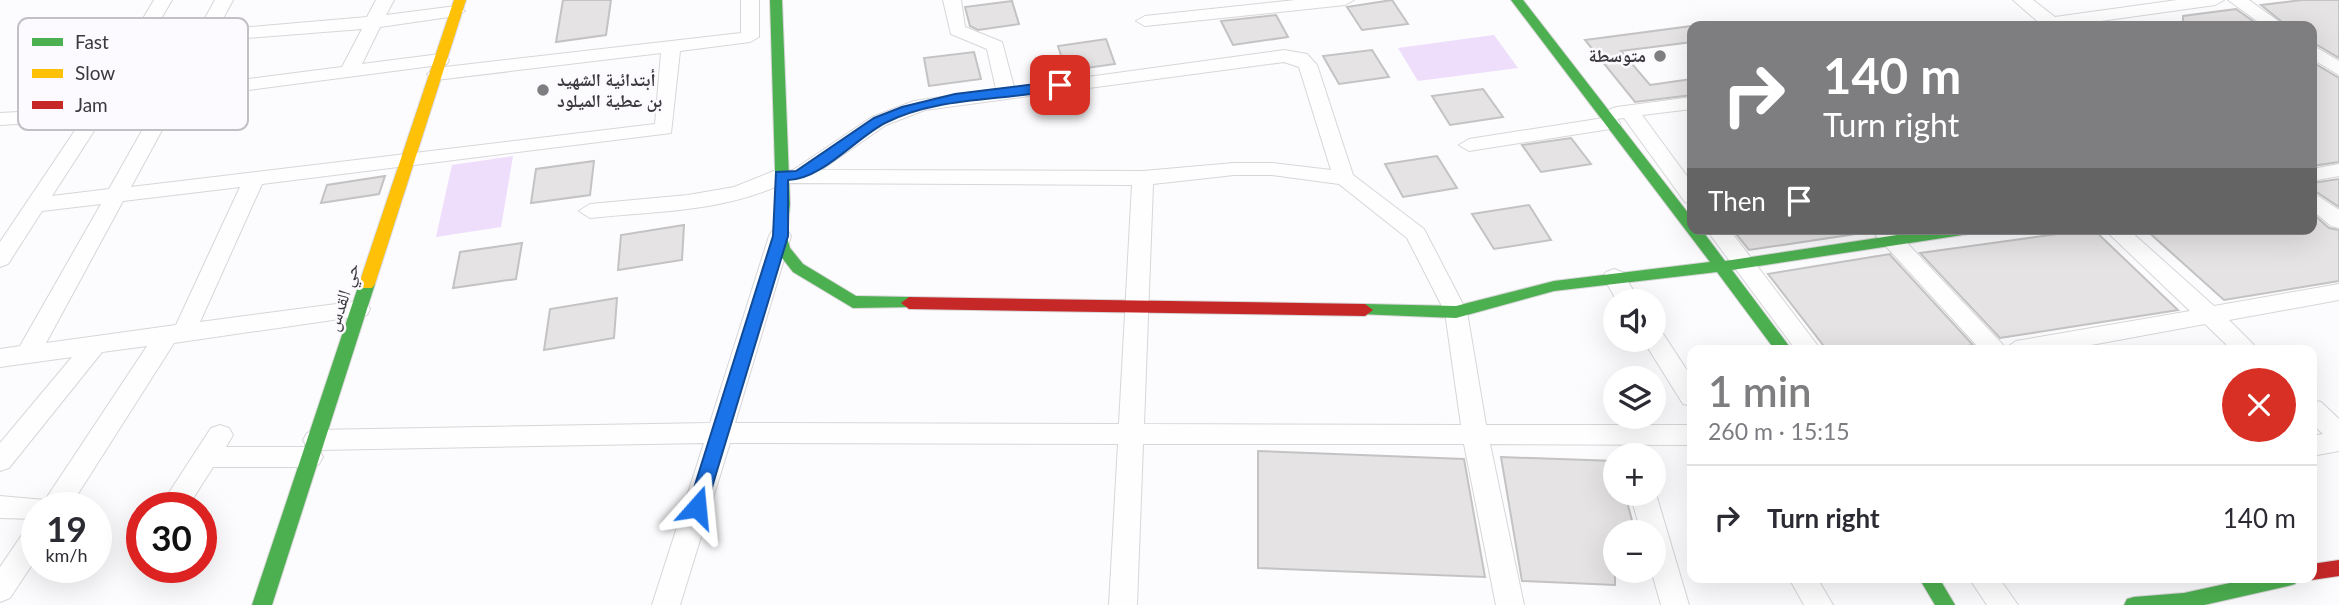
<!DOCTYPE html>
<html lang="en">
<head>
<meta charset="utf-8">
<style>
  :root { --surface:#fff; --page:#f7f7f7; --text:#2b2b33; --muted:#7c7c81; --line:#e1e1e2; --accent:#7e7d7f }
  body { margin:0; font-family:Lato,"Noto Naskh Arabic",sans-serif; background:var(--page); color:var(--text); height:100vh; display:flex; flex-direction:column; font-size:26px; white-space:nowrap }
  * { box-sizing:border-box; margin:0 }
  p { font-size:23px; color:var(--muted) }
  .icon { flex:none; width:38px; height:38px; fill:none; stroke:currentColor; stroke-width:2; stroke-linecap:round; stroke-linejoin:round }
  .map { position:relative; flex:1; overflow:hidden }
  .side { position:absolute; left:1687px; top:345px; width:630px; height:238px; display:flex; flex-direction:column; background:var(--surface); border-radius:14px; box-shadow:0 7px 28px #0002 }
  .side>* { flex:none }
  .hud { position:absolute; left:1687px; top:21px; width:630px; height:214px; border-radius:14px; box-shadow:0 7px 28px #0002; background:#7e7d7f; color:#fff; overflow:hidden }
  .fabs { position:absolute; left:1603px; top:289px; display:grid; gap:14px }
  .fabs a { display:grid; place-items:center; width:63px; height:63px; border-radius:50%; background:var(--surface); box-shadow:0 7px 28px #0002; font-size:35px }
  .speed { position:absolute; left:21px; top:492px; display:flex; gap:14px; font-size:35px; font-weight:700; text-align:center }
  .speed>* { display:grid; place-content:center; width:91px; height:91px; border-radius:50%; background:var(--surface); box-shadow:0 7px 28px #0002; line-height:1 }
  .speed small { font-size:18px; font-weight:400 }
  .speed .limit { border:10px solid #d22; background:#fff; color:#111 }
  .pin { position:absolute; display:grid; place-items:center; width:60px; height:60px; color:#fff; margin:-30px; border-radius:14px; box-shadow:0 4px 10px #0006 }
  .me { position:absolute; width:77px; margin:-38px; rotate:18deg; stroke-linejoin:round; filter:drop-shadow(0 0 5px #0008) }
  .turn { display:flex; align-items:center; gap:24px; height:147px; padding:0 21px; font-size:32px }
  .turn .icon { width:91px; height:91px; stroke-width:2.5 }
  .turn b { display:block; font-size:49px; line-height:60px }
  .then { display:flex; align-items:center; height:66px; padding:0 21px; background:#0003; gap:14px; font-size:26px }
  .round { display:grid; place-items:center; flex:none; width:74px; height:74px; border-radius:37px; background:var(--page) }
  .headline { display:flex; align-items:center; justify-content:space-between; height:119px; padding:0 21px }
  h1 { font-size:42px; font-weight:600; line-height:52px; color:var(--accent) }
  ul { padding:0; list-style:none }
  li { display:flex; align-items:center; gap:21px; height:105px; padding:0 21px; border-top:2px solid var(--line) }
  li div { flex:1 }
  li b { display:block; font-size:26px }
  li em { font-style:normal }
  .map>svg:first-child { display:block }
  .green { fill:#efddfc }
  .building { fill:#e5e3e3; stroke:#c4c3c3; stroke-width:2 }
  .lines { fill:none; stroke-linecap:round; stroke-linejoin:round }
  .street-casing { stroke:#d7d6d8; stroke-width:2 }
  .fast-casing { stroke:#d7d6d8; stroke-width:2 }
  .slow-casing { stroke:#d7d6d8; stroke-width:2 }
  .jam-casing { stroke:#d7d6d8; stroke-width:2 }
  .street { fill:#fffeff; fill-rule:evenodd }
  .fast { fill:#4caf50; fill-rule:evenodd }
  .slow { fill:#ffc107; fill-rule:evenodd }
  .jam { fill:#c62828; fill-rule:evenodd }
  .route { fill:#1a73e8; stroke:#114b97; stroke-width:2 }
  .poi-dot { fill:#7e7d7f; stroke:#fcfafe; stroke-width:2.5 }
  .labels { text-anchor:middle; stroke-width:5; stroke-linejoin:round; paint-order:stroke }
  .poi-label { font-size:18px; font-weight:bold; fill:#3a393b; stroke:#fcfafe; text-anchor:end }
  .street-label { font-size:18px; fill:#3a393b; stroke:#fcfafe }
  .key { fill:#fcfafe; stroke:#c2c0c4; stroke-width:2 }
  .key-label { font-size:19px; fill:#3a393b }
</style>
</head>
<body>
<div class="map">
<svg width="2339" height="605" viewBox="0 0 2339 605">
  <rect width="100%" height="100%" fill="#fcfbfd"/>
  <!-- green -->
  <path class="green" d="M1494,35l24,33 -100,13 -20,-33z
    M513,156l-12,71 -65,10 16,-72z"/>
  <!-- building -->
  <path class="building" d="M563,0h48l-5,35 -50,7z
    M1392,0l16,24 -46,6 -15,-23z
    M2302,0h37v58l-27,-16v-16h-25l-26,-21z
    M1012,1l7,23 -41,6 -8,-4 -5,-19z
    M2236,9l24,17h-77v-10z
    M1276,15l12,22 -55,8 -12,-24z
    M1692,26v16l-71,9 29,34 42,-6v16l-57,7 -50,-62z
    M1106,39l9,25 -49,7 -8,-25z
    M1372,50l17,27 -50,7 -16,-28z
    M974,52l7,27 -52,7 -5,-28z
    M2312,62l27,16v84l-27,4z
    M1483,89l20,28 -53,8 -18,-29z
    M1571,138l20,26 -50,8 -19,-27z
    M1437,156l20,32 -54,9 -18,-33z
    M594,161l-4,34 -59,8 5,-34z
    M385,176l-6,18 -58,9 6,-18z
    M2339,179v28l-27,-18v-6z
    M1529,205l22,35 -57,9 -22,-35z
    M2312,213l17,15 10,2v51l-115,19 -79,-71h167z
    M684,225l-2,35 -64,10 3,-35z
    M1732,229h135l2,3 -120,18z
    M2093,229l85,81 -178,28 -80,-85z
    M522,243l-6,36 -63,9 7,-36z
    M1890,254l1,2 82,89 -30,5h-116l-59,-76z
    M617,298l-3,40 -70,12 6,-41z
    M1258,451l206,8 21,118 -227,-9z
    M1501,457l114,4v33h10l10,38h-20v53l-93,-4z"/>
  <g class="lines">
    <defs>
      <path id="street" d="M154,0h18l-61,103 54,-13 50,-90h18l-16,30 150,-13 9,-17h18l-8,15 70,-9 9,5 -9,5 -76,11 -18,37 78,-10 9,6 -2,4 -268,35 -48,88 524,-63 6,-71 -225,27 -9,-6 9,-6 305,-35v-33h18v37l-9,5 -70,9 -9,82 -409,51 -62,138 159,-21 8,2 3,6 -3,6 -193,28 -105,165h-32v11l-37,-1v-22l45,4 102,-154 -45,6 -93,116 -9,3v-28l72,-86 -72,10v-18l20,-3 81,-142 -59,7 -34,53 -8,3v-25l82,-122 -82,5v-12l90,-5zM362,29l-20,38 -156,20 24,-46zM157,104l-48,85 -57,7 51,-79zM240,187l-64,138 -130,18 77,-142z
        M943,0h18l4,27 37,15 12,45 270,-37 23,4 10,11 36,110 71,54 43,83 19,113h206v20l-202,-1 34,161h-28l-32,-161h-321l-6,161h-28l9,-161 -388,-1 -50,162h-28l52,-162 -385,7 4,7 -4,7 -9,3h-97l-26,41h-28l52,-80 9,-3 9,3 4,7 -7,12h81l-4,-7 4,-7 9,-3 394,-7 59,-187 3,-5h16l3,5 -56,187 384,1 13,-239 -348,-2c-60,29 -128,28 -194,35l-11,-7 11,-7 98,-9 46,-8 40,-16 19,-1 79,-53 42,-16 82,-12 -9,-40 -36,-15zM1284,62l15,5 32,103 -59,-7h-38l-91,8 -322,-1 65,-45 39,-15zM1234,175h38l67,9 68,54 38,74 16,113 -317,-1 9,-240z
        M1295,0h59l-9,5 -200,21 -9,-5 9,-5z
        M2013,0h20l22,17 122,-17h47l-9,5 -150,21h-22z
        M2228,0h21l36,26h-21z
        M2312,45l27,16v14l-27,-16z
        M1692,97v12l-50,6 50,68v21l-7,-2 -61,-84 -7,1 3,4 -3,4 -7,2 -141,22 -10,-6 10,-6 141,-22 -3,-4 3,-4 7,-2z
        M2339,164v12l-27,5v-12z
        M2312,192l27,18v18l-8,-2 -19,-16z
        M1706,229h23l92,121h-25z
        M1870,229h24l112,119 10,-7 174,-30 -86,-82h24l86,77 125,-22v16l-110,20 30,30h-27l-27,-26 -141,26h-83z
        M1614,269l8,3 18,29h-23l-14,-24 3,-5z
        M1654,330l8,2 30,46v28l-9,-2 -40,-64h11z
        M2312,400l9,2 18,17v32l-27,5v-20l11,-2 -11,-10z
        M1654,489l2,5 33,111h-28l-10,-35 3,-38h-13l-11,-38h24z
        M37,523v34l-27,41 -10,4v-35l28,-41z
        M1789,578h28l16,27h-29z
        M1969,578h30l19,27h-31z"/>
      <path id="fast" d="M770,0h12l8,204 -3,33 3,11 13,16 53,32 53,1 6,2 2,4 -2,4 -62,1 -60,-36 -18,-23 -2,-12 3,-33z
        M1511,0h12l169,218v11h9l24,32 212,-32h39l-7,5 -237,36 60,80h-17l-58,-78 -163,19 -98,27 -97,-4 -2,-4 8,-6 91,2 98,-25 156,-19z
        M367,279l8,5 -103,321h-20l107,-321z
        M1919,578h20l16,27h-20z
        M2253,578h45l-3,6 -7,2 -84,19h-80l3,-6 7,-2 50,-4z"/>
      <path id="slow" d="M454,0h12l-91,284 -3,4h-10l-3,-4z"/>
      <path id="jam" d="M909,297l456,7 8,6 -8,6 -456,-7 -8,-6z
        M2339,560v16l-27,4 -7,-2h7v-14z"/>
    </defs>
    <!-- street casing -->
    <use href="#street" class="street-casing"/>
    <!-- fast casing -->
    <use href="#fast" class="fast-casing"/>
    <!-- slow casing -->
    <use href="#slow" class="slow-casing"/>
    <!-- jam casing -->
    <use href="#jam" class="jam-casing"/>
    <!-- street -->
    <use href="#street" class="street"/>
    <!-- fast -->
    <use href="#fast" class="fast"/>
    <!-- slow -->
    <use href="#slow" class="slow"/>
    <!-- jam -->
    <use href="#jam" class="jam"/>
  </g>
  <!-- route -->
  <path class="route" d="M1060,81l7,4 -2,3c-59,14 -124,7 -180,35 -29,15 -64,57 -97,57v56l-82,271 -9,8 -6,-3 -3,-5 85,-271 3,-64 20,-1 78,-53 28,-11 53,-13z"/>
  <!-- markers -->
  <g class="poi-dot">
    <circle cx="1660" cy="56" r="7"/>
    <circle cx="543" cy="90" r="7"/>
  </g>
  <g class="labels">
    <!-- poi labels -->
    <g class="poi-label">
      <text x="1646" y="62">متوسطة</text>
      <text x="557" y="86" text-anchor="start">أبتدائية الشهيد<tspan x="557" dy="21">بن عطية الميلود</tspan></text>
    </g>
    <!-- street labels -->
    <g class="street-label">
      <text transform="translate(343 297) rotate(-72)" y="6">حي القدس</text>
    </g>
  </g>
  <!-- legend -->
  <rect x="18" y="18" width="230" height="112" rx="10" class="key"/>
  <rect x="32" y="38" width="31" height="8" fill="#4caf50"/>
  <rect x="32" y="69" width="31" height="9" fill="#ffc107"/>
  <rect x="32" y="101" width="31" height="8" fill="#c62828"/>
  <g class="key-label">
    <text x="75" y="49">Fast</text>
    <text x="75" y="80">Slow</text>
    <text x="75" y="112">Jam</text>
  </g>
</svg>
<div class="fabs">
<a><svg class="icon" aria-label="sound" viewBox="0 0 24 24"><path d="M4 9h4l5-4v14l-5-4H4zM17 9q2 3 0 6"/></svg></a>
<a><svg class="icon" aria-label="layers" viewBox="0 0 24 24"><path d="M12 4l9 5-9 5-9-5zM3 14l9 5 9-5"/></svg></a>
<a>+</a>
<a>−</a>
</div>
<div class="speed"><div>19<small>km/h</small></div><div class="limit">30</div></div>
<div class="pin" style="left:1060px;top:85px;background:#d93025"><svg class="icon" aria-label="arrive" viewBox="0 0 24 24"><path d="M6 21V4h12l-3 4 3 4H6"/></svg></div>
<svg class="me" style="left:697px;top:507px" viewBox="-20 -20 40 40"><path d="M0-17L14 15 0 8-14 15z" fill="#1a73e8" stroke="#fff" stroke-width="4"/></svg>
<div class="hud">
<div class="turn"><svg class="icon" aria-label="right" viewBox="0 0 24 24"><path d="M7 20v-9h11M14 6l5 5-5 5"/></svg><div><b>140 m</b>Turn right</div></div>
<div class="then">Then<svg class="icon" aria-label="arrive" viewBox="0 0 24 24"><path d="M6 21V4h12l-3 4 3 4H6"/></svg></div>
</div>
<section class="side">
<div class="headline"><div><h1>1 min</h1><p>260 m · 15:15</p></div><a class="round" style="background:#d93025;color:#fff"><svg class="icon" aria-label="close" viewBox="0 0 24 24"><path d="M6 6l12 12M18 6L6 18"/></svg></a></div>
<ul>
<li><svg class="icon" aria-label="right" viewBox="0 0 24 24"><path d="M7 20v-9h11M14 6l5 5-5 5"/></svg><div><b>Turn right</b></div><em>140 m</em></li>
</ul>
</section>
</div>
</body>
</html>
